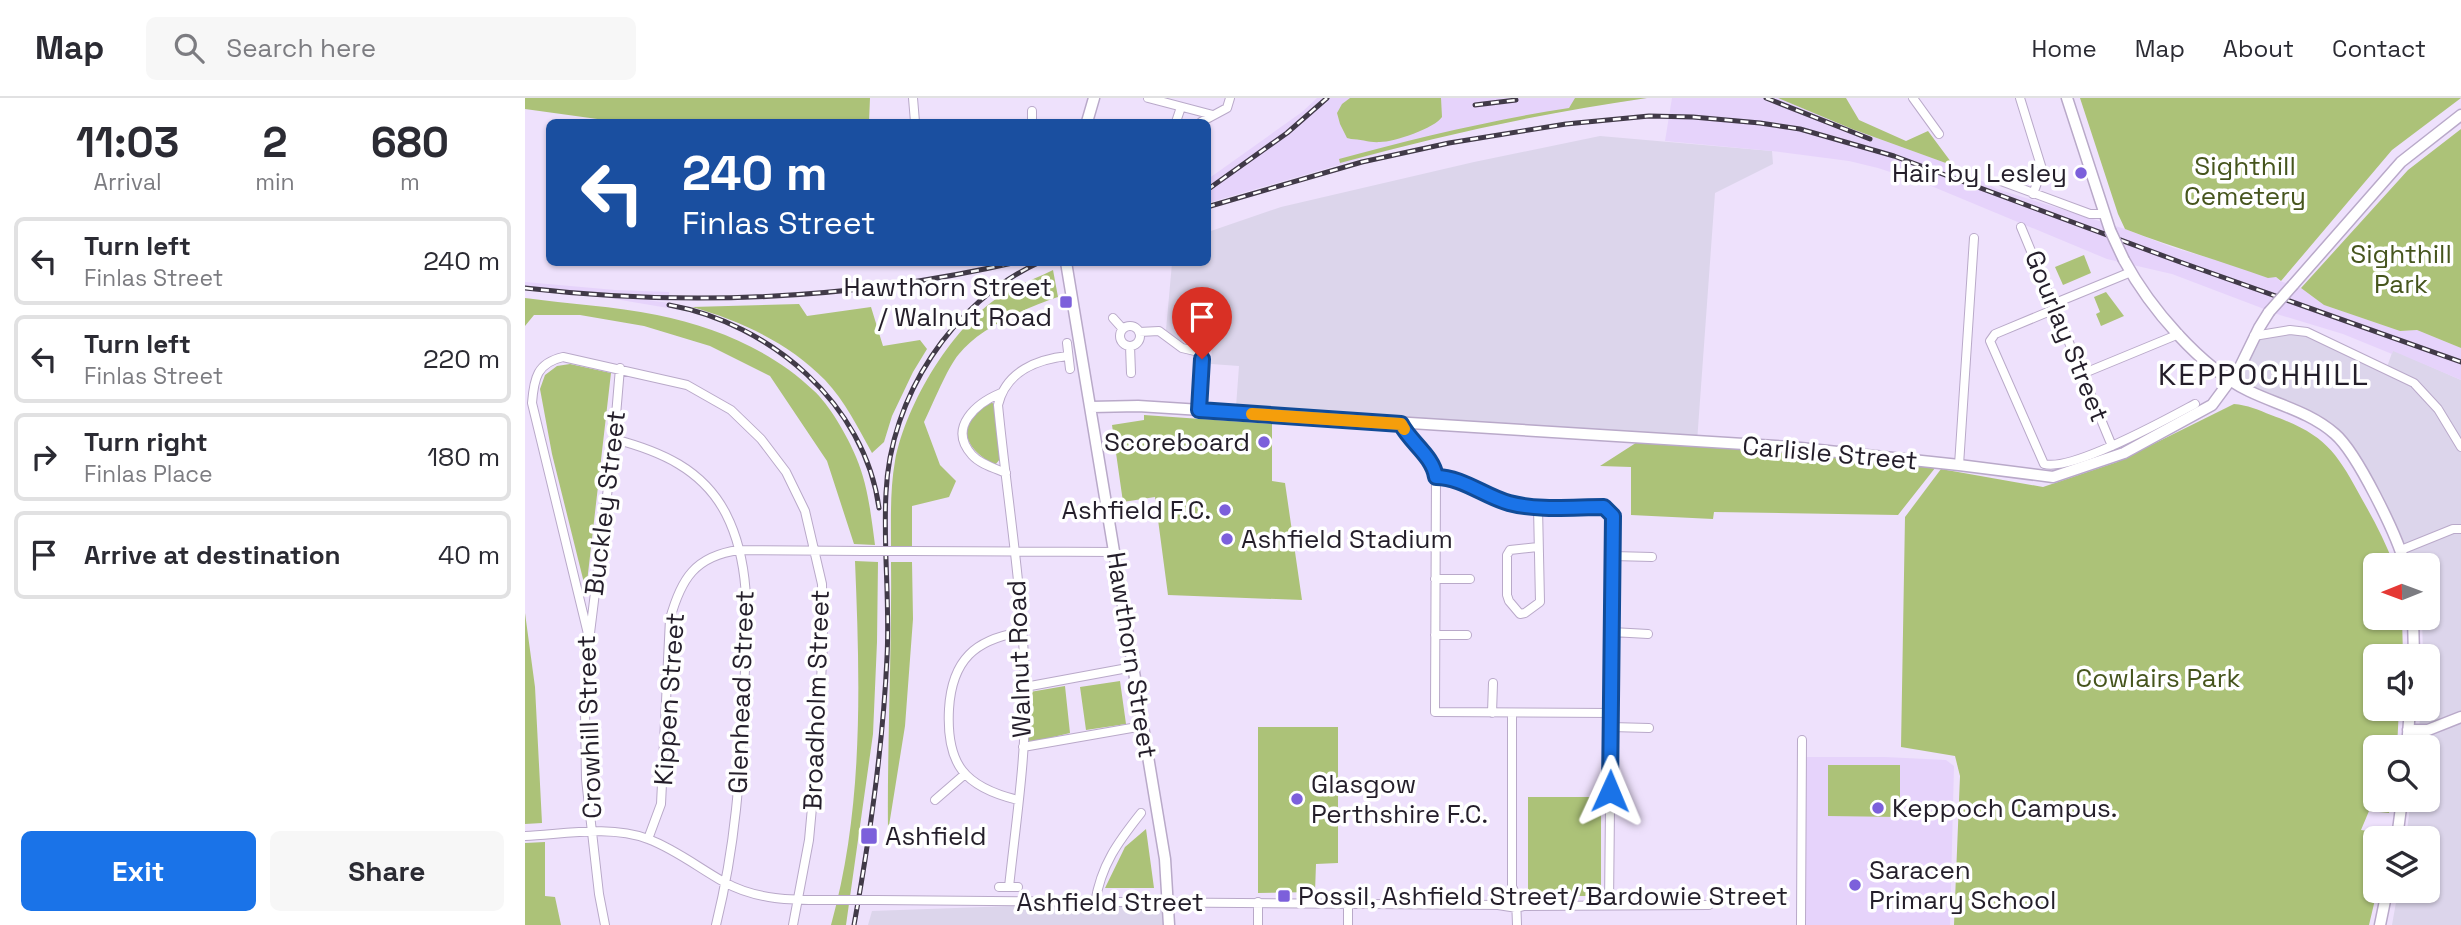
<!DOCTYPE html>
<html lang="en">
<head>
<meta charset="utf-8">
<style>
  :root { --surface:#fff; --page:#f7f7f7; --text:#2b2b33; --muted:#7c7c81; --line:#e1e1e2; --accent:#1a73e8 }
  body { margin:0; font-family:"Space Grotesk",sans-serif; background:var(--page); color:var(--text); height:100vh; display:flex; flex-direction:column; font-size:26px; white-space:nowrap }
  * { box-sizing:border-box; margin:0 }
  p { font-size:23px; color:var(--muted) }
  .icon { flex:none; width:38px; height:38px; fill:none; stroke:currentColor; stroke-width:2; stroke-linecap:round; stroke-linejoin:round }
  .map { position:relative; flex:1; overflow:hidden }
  .sheet { display:flex; flex-direction:column; background:var(--surface); width:525px }
  .sheet>* { flex:none }
  .top-card { position:absolute; left:21px; top:21px; width:665px; height:147px; border-radius:10px; box-shadow:0 2px 5px #0004; background:#1a4fa0; color:#fff; overflow:hidden }
  .needle { width:46px; rotate:269deg }
  .controls { position:absolute; left:1838px; top:455px; display:grid; gap:14px }
  .controls a { display:grid; place-items:center; width:77px; height:77px; border-radius:10px; background:var(--surface); box-shadow:0 2px 5px #0004; font-size:35px }
  .pin { position:absolute; display:grid; place-items:center; width:60px; height:60px; color:#fff; margin:-72px -30px; border-radius:50% 50% 50% 0; rotate:-45deg; box-shadow:0 0 7px #0007 }
  .pin .icon { rotate:45deg }
  .me { position:absolute; width:77px; margin:-38px; rotate:1deg; stroke-linejoin:round; filter:drop-shadow(0 0 5px #0008) }
  .turn { display:flex; align-items:center; gap:24px; height:147px; padding:0 21px; font-size:32px }
  .turn .icon { width:91px; height:91px; stroke-width:2.5 }
  .turn b { display:block; font-size:49px; line-height:60px }
  .eta { display:flex; justify-content:space-evenly; align-items:center; height:119px; text-align:center }
  .eta b { font-size:42px; font-weight:700; line-height:49px }
  .cta { display:flex; gap:14px; margin-top:auto; padding:14px 21px }
  .cta a { flex:1; height:80px; border-radius:10px; background:var(--accent); color:#fff; font-size:28px; font-weight:700; line-height:80px; text-align:center }
  .cta a+a { background:var(--page); color:var(--text) }
  ul { padding:0; list-style:none }
  li { display:flex; align-items:center; gap:21px; height:88px; margin:0 14px 10px; padding:0 7px; border:4px solid var(--line); border-radius:10px }
  li div { flex:1 }
  li b { display:block; font-size:26px }
  li em { font-style:normal }
  header { display:flex; align-items:center; gap:42px; box-sizing:border-box; height:98px; padding:0 35px; background:var(--surface); border-bottom:2px solid var(--line) }
  header strong { font-size:33px }
  nav { display:flex; gap:38px; margin-inline-start:auto; font-size:24px }
  .search { width:490px; height:63px; background:var(--page); display:flex; align-items:center; gap:18px; box-sizing:border-box; padding:0 24px; border-radius:10px; color:var(--muted); font-size:26px }
  main { display:flex; flex:1; min-height:0 }
  .map>svg:first-child { display:block }
  .industrial { fill:#dcd5eb }
  .built { fill:#e6d3fb }
  .green { fill:#acc278 }
  .lines { fill:none; stroke-linecap:round; stroke-linejoin:round }
  .street-casing { stroke:#b9a9c9; stroke-width:10 }
  .secondary-casing { stroke:#b9a9c9; stroke-width:13 }
  .street { stroke:#fff; stroke-width:8 }
  .secondary { stroke:#fff; stroke-width:10 }
  .rail-casing { stroke:#413a48; stroke-width:5 }
  .rail { stroke:#fff; stroke-width:2.5; stroke-dasharray:8; stroke-linecap:butt }
  .street-bridge-casing { stroke:#b9a9c9; stroke-width:10; stroke-linecap:butt }
  .secondary-bridge-casing { stroke:#b9a9c9; stroke-width:13; stroke-linecap:butt }
  .street-bridge { stroke:#fff; stroke-width:8 }
  .secondary-bridge { stroke:#fff; stroke-width:10 }
  .route-casing { stroke:#114b97; stroke-width:18 }
  .route { stroke:#1a73e8; stroke-width:12 }
  .slow { stroke:#f59e0b; stroke-width:12 }
  .poi-dot { fill:#7c60db; stroke:#fff; stroke-width:2.5 }
  .labels { text-anchor:middle; stroke-width:7; stroke-linejoin:round; paint-order:stroke }
  .park-label { font-size:26px; fill:#46551d; stroke:#fff }
  .poi-label { font-size:26px; fill:#241e2a; stroke:#fff; text-anchor:start }
  .street-label { font-size:26px; fill:#241e2a; stroke:#fff }
  .quarter-label { font-size:30px; letter-spacing:2px; fill:#241e2a; stroke:#fff }
</style>
</head>
<body>
<header>
<strong>Map</strong>
<div class="search"><svg class="icon" aria-label="search" viewBox="0 0 24 24"><circle cx="10" cy="10" r="6"/><path d="M15 15l6 6"/></svg>Search here</div>
<nav><a>Home</a><a>Map</a><a>About</a><a>Contact</a></nav>
</header>
<main>
<section class="sheet">
<div class="eta">
<div><b>11:03</b><p>Arrival</p></div>
<div><b>2</b><p>min</p></div>
<div><b>680</b><p>m</p></div>
</div>
<ul>
<li><svg class="icon" aria-label="left" viewBox="0 0 24 24"><path d="M17 20v-9H6M10 6l-5 5 5 5"/></svg><div><b>Turn left</b><p>Finlas Street</p></div><em>240 m</em></li>
<li><svg class="icon" aria-label="left" viewBox="0 0 24 24"><path d="M17 20v-9H6M10 6l-5 5 5 5"/></svg><div><b>Turn left</b><p>Finlas Street</p></div><em>220 m</em></li>
<li><svg class="icon" aria-label="right" viewBox="0 0 24 24"><path d="M7 20v-9h11M14 6l5 5-5 5"/></svg><div><b>Turn right</b><p>Finlas Place</p></div><em>180 m</em></li>
<li><svg class="icon" aria-label="arrive" viewBox="0 0 24 24"><path d="M6 21V4h12l-3 4 3 4H6"/></svg><div><b>Arrive at destination</b></div><em>40 m</em></li>
</ul>
<div class="cta"><a>Exit</a><a>Share</a></div>
</section>
<div class="map">
<svg width="1936" height="827" viewBox="0 0 1936 827">
  <rect width="100%" height="100%" fill="#eee1fc"/>
  <!-- industrial -->
  <path class="industrial" d="M1075,38l172,15 1,13 -58,29 -18,249 -357,-23 -104,-12 3,-41 -28,-2 1,-19 -31,-4 -15,-11 6,-67 35,-1 1,-30 73,-25 193,-45z
    M1777,233l85,36 6,-17 68,30v545h-69l6,-34h29v-53h-21l5,-38h16v-53h-10l4,-38h6v-53h-4l-1,-38h5v-53h-15l-6,-15 -70,-115 -105,-54 23,-45z
    M644,804v23h-301l4,-14 223,-8z"/>
  <!-- built -->
  <path class="built" d="M792,0h330l-69,10 -147,30 -223,65v-24l94,-67z
    M1147,0h106l74,31 102,37 43,23 128,40 49,19 102,29 4,4 21,7 23,17 76,26 17,-1 44,18v32l-68,-29 -1,3 -49,-20 -63,-19 -108,-41 -65,-15 -183,-76 -46,-15 -29,-7 -77,-10 -107,-10z
    M0,184l90,8 54,2v9l-22,-1 22,3 -1,5 -59,-10 -84,-8z
    M1277,659h83l61,3 8,6 -4,159h-149z"/>
  <!-- green -->
  <path class="green" d="M0,0h345l-1,24h-250l-94,-13z
    M825,0h91l1,19c-7,11 -48,25 -62,25 -9,1 -20,-3 -29,-3l-4,-1 -7,-14 -3,-11 5,-9z
    M1050,0h72c-104,15 -206,37 -307,65l-1,-4c73,-20 156,-40 230,-51z
    M1253,0h68l13,22 47,21 22,-10 26,35 -102,-37z
    M1555,0h381l-69,52 -111,131 -5,-4 -8,1c-48,-17 -96,-31 -143,-49l-7,-15z
    M1936,31v219l-44,-18 -17,1 -76,-26 -23,-17 107,-118z
    M1559,157l7,18 -28,12 -8,-18z
    M528,172l5,27c-30,10 -79,31 -99,57 -12,14 -26,50 -35,68l16,43 16,16 -7,16 -37,9v40h-21c0,-28 -1,-57 4,-85 11,-58 59,-138 110,-168 15,-9 32,-15 48,-23z
    M1581,194l18,24 -23,10 -5,-12 4,-2 -6,-15z
    M0,200c43,6 89,8 132,17 56,11 114,35 156,75 16,14 35,47 43,67 12,28 15,58 19,88l-21,-1 -27,-83 -57,-85 -60,-30 -66,-20 -64,-11h-46l-9,11z
    M274,206l8,12 64,-9 12,39 37,-6 7,9 -14,23 -21,44 -8,26 -12,11c-14,-25 -27,-52 -47,-73 -36,-37 -84,-59 -133,-73z
    M45,266l41,9 -25,218 -34,-137 -12,-65 5,-14 12,-9z
    M464,303l5,3 6,55 -5,6c-17,-9 -39,-27 -23,-49 4,-5 11,-10 17,-15z
    M1709,306c13,1 25,6 37,11 55,20 65,36 92,86 12,21 23,42 31,64h-19v53h27l1,38h-28v53h24l-2,38h-22v53h16l-2,13 -20,-2 -8,19 26,4 -1,4h-11v53h2l-8,34h-415l6,-149 -5,-20 -54,-9 4,-230 36,-48 102,18 74,-25z
    M619,317l128,9v57l13,2 17,117 -134,-5 -13,-98 -32,5 -11,-77 32,-5z
    M1117,341l297,24 -41,52 -184,-3 -1,7 -82,-4v-48l-31,-1z
    M330,463l23,1 -1,80 -4,92 -27,191h-15c33,-118 29,-243 24,-364z
    M366,464h21l1,57 -8,107 -17,106c-1,-90 4,-180 3,-270z
    M0,515l10,74 7,136 -17,1z
    M595,583l6,43 -40,6 -6,-43z
    M540,588l5,47 -42,10 2,-51z
    M733,629h80v136l-22,1 -1,28 -57,1z
    M1303,667h72v52l-72,-1z
    M1003,699h73v99h-73z
    M621,731l8,59h-49l20,-41z
    M20,744v54l10,1 6,28h-36v-82z"/>
  <g class="lines">
    <defs>
      <path id="street" d="M388,0l2,24
        M623,0l65,17
        M1388,0l26,36
        M1495,0l22,71 -9,25
        M507,13v11
        M651,24l5,-15
        M676,24l26,-14 3,-10
        M1476,83l89,33h15
        M1496,129l91,219
        M1528,206l78,-32
        M1530,211l-60,25 -5,7 54,123c28,8 123,-45 151,-60
        M588,220l9,10
        M595 238a10 10 0 1 1 20 0a10 10 0 1 1-20 0Z
        M614,234l20,-1 23,17 17,4 3,7 -3,51
        M1729,238l36,-6 17,2 107,51 24,26 23,38
        M542,245l3,26
        M605,248l1,27
        M1557,276l97,-40
        M476,295c-24,10 -54,34 -29,62 8,9 22,13 34,18
        M876,326c9,18 32,32 35,53l-1,235 176,1
        M89,341c46,12 89,30 112,75 28,55 20,120 18,179 -4,82 -8,151 -28,232
        M1434,367l15,-227
        M911,379c26,0 48,19 73,25 30,9 64,5 95,5l9,9 -4,389
        M1013,409l2,95 -15,11 -5,1 -11,-13 -2,-6v-40l3,-5 28,-3
        M1876,452l52,-21h8
        M385,453l205,1
        M1088,458l39,1
        M910,481h35
        M1087,534l36,2
        M65,535l24,-194 6,-71
        M910,537h32
        M500,589l108,-20
        M967,615l1,-30
        M987,615v173l4,11 1,28
        M1086,629l38,1
        M498,649l120,-21
        M410,702l30,-26
        M493,702c-54,-13 -72,-36 -69,-91 3,-49 26,-70 73,-77
        M0,738c40,-2 85,-11 123,3 27,10 51,29 76,43 36,20 75,18 115,18
        M123,741l13,-35 9,-185c11,-40 25,-63 69,-69l125,1
        M474,789h19
        M484,789c7,-66 18,-135 16,-202 -2,-93 -18,-187 -27,-280 8,-34 40,-46 70,-49
        M351,802l622,5 19,3 7,-2 185,-1
        M570,805c6,-38 23,-61 46,-90
        M80,827l-6,-31 -13,-115 -1,-68 4,-73 -57,-235c2,-25 5,-40 31,-46l124,28 44,25 30,29 25,33 19,39 17,73 1,60 -6,109 -8,87 -16,85
        M733,827v-23
        M823,827v-21
        M1276,827l1,-185"/>
      <path id="secondary" d="M1542,0l43,132
        M562,24l7,-24
        M1599,162c26,48 76,107 125,131 29,14 61,21 86,43 22,19 62,101 70,131
        M541,164l99,597 4,66
        M1768,187l108,-123 60,-47
        M566,309l47,-1 653,41 168,18 94,12 71,-24 88,-48 28,-38 19,-39 10,-16
        M1888,520l1,38
        M1883,632h20l33,-13
        M1882,649l3,-38
        M1872,740l5,-38
        M1855,827l7,-34"/>
    </defs>
    <!-- street casing -->
    <use href="#street" class="street-casing"/>
    <!-- secondary casing -->
    <use href="#secondary" class="secondary-casing"/>
    <!-- street -->
    <use href="#street" class="street"/>
    <!-- secondary -->
    <use href="#secondary" class="secondary"/>
    <defs>
      <path id="rail" d="M1241,0l104,41
        M950,7l41,-5
        M682,92l80,-57 40,-35
        M682,109l155,-45 87,-19 117,-19 83,-8 44,1 67,6 40,6 94,27 286,106 281,100
        M0,190c164,19 331,11 492,-26
        M144,207c101,18 196,99 210,203
        M329,827c16,-89 29,-177 33,-268 3,-55 -4,-110 -1,-164 4,-96 66,-191 154,-231"/>
    </defs>
    <!-- rail casing -->
    <use href="#rail" class="rail-casing"/>
    <!-- rail -->
    <use href="#rail" class="rail"/>
    <defs>
      <path id="street-bridge" d="M339,453h46
        M314,802h37"/>
      <path id="secondary-bridge" d="M1585,132l14,30
        M1744,214l24,-27"/>
    </defs>
    <!-- street-bridge casing -->
    <use href="#street-bridge" class="street-bridge-casing"/>
    <!-- secondary-bridge casing -->
    <use href="#secondary-bridge" class="secondary-bridge-casing"/>
    <!-- street-bridge -->
    <use href="#street-bridge" class="street-bridge"/>
    <!-- secondary-bridge -->
    <use href="#secondary-bridge" class="secondary-bridge"/>
  </g>
  <g class="lines">
    <defs>
      <path id="route" d="M677,261l-3,51 202,14c9,18 32,32 35,53 26,0 48,19 73,26 30,8 64,4 95,4l9,9 -3,275"/>
    </defs>
    <!-- route casing -->
    <use href="#route" class="route-casing"/>
    <!-- route -->
    <use href="#route" class="route"/>
    <!-- slow -->
    <path class="slow" d="M727,316l149,10 3,5"/>
  </g>
  <!-- markers -->
  <g class="poi-dot">
    <circle cx="1556" cy="75" r="7"/>
    <rect x="534" y="197" width="14" height="14" rx="3.5"/>
    <circle cx="739" cy="344" r="7"/>
    <circle cx="700" cy="412" r="7"/>
    <circle cx="702" cy="441" r="7"/>
    <circle cx="772" cy="701" r="7"/>
    <circle cx="1353" cy="710" r="7"/>
    <rect x="335" y="729" width="18" height="18" rx="3.5"/>
    <circle cx="1330" cy="787" r="7"/>
    <rect x="752" y="791" width="14" height="14" rx="3.5"/>
  </g>
  <g class="labels">
    <!-- park labels -->
    <g class="park-label">
      <text x="1720" y="77">Sighthill<tspan x="1720" dy="30">Cemetery</tspan></text>
      <text x="1876" y="165">Sighthill<tspan x="1876" dy="30">Park</tspan></text>
      <text x="1633" y="589">Cowlairs Park</text>
    </g>
    <!-- poi labels -->
    <g class="poi-label">
      <text x="1542" y="84" text-anchor="end">Hair by Lesley</text>
      <text x="527" y="198" text-anchor="end">Hawthorn Street<tspan x="527" dy="30">/ Walnut Road</tspan></text>
      <text x="725" y="353" text-anchor="end">Scoreboard</text>
      <text x="686" y="421" text-anchor="end">Ashfield F.C.</text>
      <text x="716" y="450">Ashfield Stadium</text>
      <text x="786" y="695">Glasgow<tspan x="786" dy="30">Perthshire F.C.</tspan></text>
      <text x="1367" y="719">Keppoch Campus.</text>
      <text x="360" y="747">Ashfield</text>
      <text x="1344" y="781">Saracen<tspan x="1344" dy="30">Primary School</tspan></text>
      <text x="773" y="807">Possil, Ashfield Street/ Bardowie Street</text>
    </g>
    <!-- street labels -->
    <g class="street-label">
      <text transform="translate(1542 238) rotate(68)" y="9">Gourlay Street</text>
      <text transform="translate(1305 355) rotate(5)" y="9">Carlisle Street</text>
      <text transform="translate(80 405) rotate(-83)" y="9">Buckley Street</text>
      <text transform="translate(607 557) rotate(81)" y="9">Hawthorn Street</text>
      <text transform="translate(494 561) rotate(-92)" y="9">Walnut Road</text>
      <text transform="translate(216 594) rotate(-88)" y="9">Glenhead Street</text>
      <text transform="translate(144 601) rotate(-86)" y="9">Kippen Street</text>
      <text transform="translate(291 602) rotate(-88)" y="9">Broadholm Street</text>
      <text transform="translate(64 629) rotate(-92)" y="9">Crowhill Street</text>
      <text x="585" y="813">Ashfield Street</text>
    </g>
    <!-- quarter labels -->
    <g class="quarter-label">
      <text x="1739" y="287">KEPPOCHHILL</text>
    </g>
  </g>
</svg>
<div class="controls">
<a><svg class="needle" viewBox="-14 -14 28 28"><path d="M0-13l5 13h-10z" fill="#e53935"/><path d="M0 13l5-13h-10z" fill="#7c7c81"/></svg></a>
<a><svg class="icon" aria-label="sound" viewBox="0 0 24 24"><path d="M4 9h4l5-4v14l-5-4H4zM17 9q2 3 0 6"/></svg></a>
<a><svg class="icon" aria-label="search" viewBox="0 0 24 24"><circle cx="10" cy="10" r="6"/><path d="M15 15l6 6"/></svg></a>
<a><svg class="icon" aria-label="layers" viewBox="0 0 24 24"><path d="M12 4l9 5-9 5-9-5zM3 14l9 5 9-5"/></svg></a>
</div>
<div class="pin" style="left:677px;top:261px;background:#d93025"><svg class="icon" aria-label="arrive" viewBox="0 0 24 24"><path d="M6 21V4h12l-3 4 3 4H6"/></svg></div>
<svg class="me" style="left:1085px;top:693px" viewBox="-20 -20 40 40"><path d="M0-17L14 15 0 8-14 15z" fill="#1a73e8" stroke="#fff" stroke-width="4"/></svg>
<div class="top-card">
<div class="turn"><svg class="icon" aria-label="left" viewBox="0 0 24 24"><path d="M17 20v-9H6M10 6l-5 5 5 5"/></svg><div><b>240 m</b>Finlas Street</div></div>
</div>
</div>
</main>
</body>
</html>
